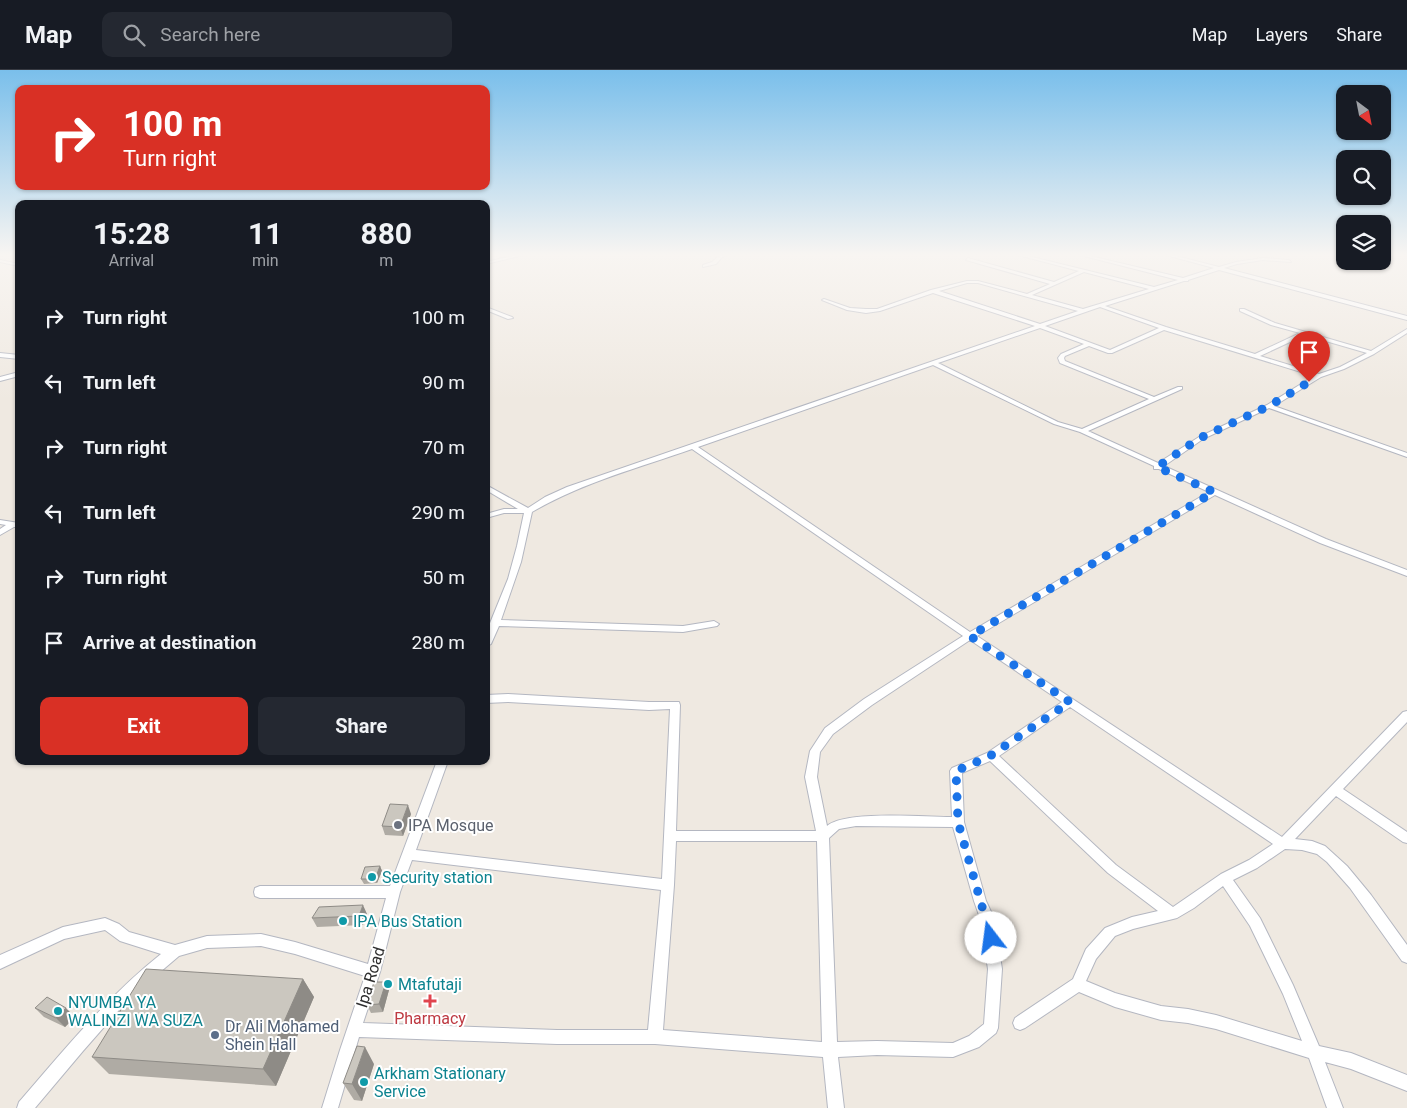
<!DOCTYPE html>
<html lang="en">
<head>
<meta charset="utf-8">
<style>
  :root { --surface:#171b24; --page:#242831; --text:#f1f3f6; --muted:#9ea1a6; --line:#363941; --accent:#d93025 }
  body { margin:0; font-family:Roboto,sans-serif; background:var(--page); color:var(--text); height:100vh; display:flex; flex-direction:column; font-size:19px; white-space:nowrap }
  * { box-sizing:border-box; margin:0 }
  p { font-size:16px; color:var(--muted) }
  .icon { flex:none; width:28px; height:28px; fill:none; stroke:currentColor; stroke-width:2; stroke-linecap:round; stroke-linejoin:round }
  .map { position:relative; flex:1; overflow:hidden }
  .sheet { position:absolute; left:15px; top:130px; width:475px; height:565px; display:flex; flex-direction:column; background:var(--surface); border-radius:10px; box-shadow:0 1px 4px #0004 }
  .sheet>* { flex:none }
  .hud { position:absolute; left:15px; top:15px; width:475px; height:105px; border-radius:10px; box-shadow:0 1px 4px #0004; background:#d93025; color:#fff; overflow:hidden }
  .needle { width:32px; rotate:148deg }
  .tools { position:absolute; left:1336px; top:15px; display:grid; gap:10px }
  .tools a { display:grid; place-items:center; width:55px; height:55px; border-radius:10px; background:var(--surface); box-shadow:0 1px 4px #0004; font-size:25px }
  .pin { position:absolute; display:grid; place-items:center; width:42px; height:42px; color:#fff; margin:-51px -21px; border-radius:50% 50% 50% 0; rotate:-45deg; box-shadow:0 0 5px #0007 }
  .pin .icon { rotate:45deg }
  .me { position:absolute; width:55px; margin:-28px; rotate:345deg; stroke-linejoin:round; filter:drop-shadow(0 0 4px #0008) }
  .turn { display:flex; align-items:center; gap:18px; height:105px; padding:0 25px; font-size:22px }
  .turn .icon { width:65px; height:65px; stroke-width:2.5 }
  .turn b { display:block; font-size:35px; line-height:42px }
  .eta { display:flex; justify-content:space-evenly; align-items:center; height:85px; text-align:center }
  .eta b { font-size:30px; font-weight:700; line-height:35px }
  .button { display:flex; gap:10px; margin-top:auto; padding:10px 25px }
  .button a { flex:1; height:58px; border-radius:10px; background:var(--accent); color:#fff; font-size:20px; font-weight:700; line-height:58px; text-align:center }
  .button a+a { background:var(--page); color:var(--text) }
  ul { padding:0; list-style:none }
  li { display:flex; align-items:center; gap:15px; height:65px; padding:0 25px }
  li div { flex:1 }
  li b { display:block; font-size:19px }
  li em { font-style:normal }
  header { display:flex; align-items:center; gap:30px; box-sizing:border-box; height:70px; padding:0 25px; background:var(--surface); border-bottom:1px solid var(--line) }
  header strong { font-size:24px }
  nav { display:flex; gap:28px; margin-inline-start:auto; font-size:18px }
  .search { width:350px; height:45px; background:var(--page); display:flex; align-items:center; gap:12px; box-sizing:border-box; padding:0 18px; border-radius:10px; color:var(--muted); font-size:19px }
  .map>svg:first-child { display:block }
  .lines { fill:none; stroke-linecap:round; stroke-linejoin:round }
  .minor-casing { stroke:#b4b7c1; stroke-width:2 }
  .minor { fill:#fff; fill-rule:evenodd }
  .wall { fill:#afaba4 }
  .shaded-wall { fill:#8e8b86 }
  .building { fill:#cbc7bf; stroke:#8e8b86 }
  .route { stroke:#1a73e8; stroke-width:9; stroke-dasharray:0 16.2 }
  .worship-dot { fill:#6b7280; stroke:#fff; stroke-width:2 }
  .culture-dot { fill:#0f9aa8; stroke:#fff; stroke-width:2 }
  .health-dot { fill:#e0444e; stroke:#fff; stroke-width:2 }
  .service-dot { fill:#5c6f8a; stroke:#fff; stroke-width:2 }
  .labels { text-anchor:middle; stroke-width:4; stroke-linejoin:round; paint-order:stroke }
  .near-worship-label { font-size:16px; fill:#5b616d; stroke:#fff; text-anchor:start }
  .near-culture-label { font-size:16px; fill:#0d838f; stroke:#fff; text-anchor:start }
  .near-street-label { font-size:16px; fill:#2e2e2e; stroke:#fff }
  .near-health-label { font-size:16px; fill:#be3a42; stroke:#fff }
  .near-service-label { font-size:16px; fill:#4e5e75; stroke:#fff; text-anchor:start }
</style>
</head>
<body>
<header>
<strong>Map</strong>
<div class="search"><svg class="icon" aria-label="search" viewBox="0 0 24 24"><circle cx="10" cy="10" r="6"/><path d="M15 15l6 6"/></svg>Search here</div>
<nav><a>Map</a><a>Layers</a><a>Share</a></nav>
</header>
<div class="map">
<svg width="1407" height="1038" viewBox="0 0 1407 1038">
  <rect width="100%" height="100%" fill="#efe9e1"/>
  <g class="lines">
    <defs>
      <path id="minor" d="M516,185h7l-37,9v-2z
        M720,185h4l-8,9 -13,3v-2l9,-3z
        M1018,185h6l130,32 24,-7 -98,-25h6l97,23 31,-10 -48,-13h6l47,12 17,-5 27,-4 26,2 2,2 -28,-2 -26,4 -13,4 183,48v4l-188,-50 -31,10v1h-4l-79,25 61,21 89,27 45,-21 -29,-8 -31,-14v-2h4l31,14 96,28 36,-22v4l-33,21 -30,15 -23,8 -47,29 133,47v4l-138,-49 -66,31 -39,27 162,73 81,31v6l-87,-33 -105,-48 -238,141 305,201 121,-125 4,-1v11l-64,67 64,43v11l-4,-1 -67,-46 -41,43 17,2 13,5 22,20 24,29 36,50v18l-5,-2 -52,-73 -23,-26 -10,-8 -15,-4 -17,-1 -28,19 -24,12 27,38 33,67 26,61 32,7 56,22v16l-56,-22 -26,-7 18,46h-16l-18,-50 -93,-29 -28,-6 -27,-3 -46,-13 -36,-15 -54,36 -5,2 -5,-2 -2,-5 2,-5 58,-39 13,-30 19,-21 27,-11 26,-6 -50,-38 -118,-112 -28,12 2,49 22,79 8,17 8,51 -4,59 -2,5 -17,14 -26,10 -76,-2 -39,2 6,51h-16l-5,-51 -168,-13h-98l-198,-7 -21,71h-16l18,-58 25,-74 -70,-22 -34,-8 -54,2 -28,8 -20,17 -40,37 -36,41 -48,57h-18l2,-6c45,-52 88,-105 142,-148l-41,-13 -15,-11 -41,9 -64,30v-14l63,-28 42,-9 14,6 10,8 46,13 32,-9 54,-2 34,8 73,22 18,-66h-126l-5,-2 -1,-4 1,-4 5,-2h130l47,-125h11l-32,89 246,29 8,-170 -21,1 -141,-8 -22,1v-8l22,-1 141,8h30l1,3 -4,126h140l-11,-54 5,-26 15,-23 39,-29 99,-63 -271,-187c-54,19 -111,34 -160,63l-11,50 -20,58 182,6 31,-5 5,3 -2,2 -34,6 -184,-6 -8,18 -5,3v-14l22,-54 9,-33 7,-33h-20l-18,5v-4l18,-5h14l-32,-19v-5l42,23 17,-11 22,-10 468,-161 -102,-33 -53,18 -14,2 -19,-3 -25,-10 2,-1 26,9 16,1h11l54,-19 36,-9h11l49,13 23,-10 -84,-24 2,-2 86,24 25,-11zM1084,202l65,17 -66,20 -51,-14zM967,213h11l100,28 -38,13 -101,-33zM1100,237l59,21 -49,22 -65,-24zM1040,258l44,16 -23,10 -3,4 2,5 89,36 -67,30 -24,-7 -120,-59zM1164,260l150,46 -47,29 -68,32 -41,26 -70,-32 94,-42v-2h-4l-24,10 -89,-36 -1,-3 1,-2 24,-10 19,7h4zM1305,265l62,18 -27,14 -21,7 -59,-18zM933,295l121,59 26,8 74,34v3h5l50,23 -239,140 -272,-185zM970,570l92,62 -75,51 -35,15 -2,3 2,46c-27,0 -107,-7 -125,9l-10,-49 3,-25 13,-18 39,-29zM1070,637l203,137 -24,16 -28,14 -48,33 -57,-42 -117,-109zM856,756l97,1 21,74 6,17 8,51 -4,55 -15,12 -16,7 -76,-2 -40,1 -8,-204 10,-9zM676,771h141l5,201 -159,-12 11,-145zM412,790l249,30 -13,140h-91l-194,-7 17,-51 20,-80zM1223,816l27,40 33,68 19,47 -86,-26 -28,-6 -27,-3 -46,-13 -29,-12 10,-22 19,-23 18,-7 44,-11 17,-10z
        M0,190l19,4v2l-19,-4z
        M486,237l26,10 1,1 -5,1 -22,-9z
        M0,283l19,2v4l-19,-2z
        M19,302v4l-19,5v-4z
        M0,450l19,3v4h-5l-14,8v-6l6,-4 -6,-1z"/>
    </defs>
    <!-- minor casing -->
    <use href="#minor" class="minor-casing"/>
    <!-- minor -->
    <use href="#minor" class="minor"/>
  </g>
  <!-- wall -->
  <path class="wall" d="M411,744l-8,22 -18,-1 -3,-9z
    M380,796l2,5 -5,12 -13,1 -3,-5z
    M367,844l-4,11 -46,2 -5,-9z
    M303,909l11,18 -38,89 -167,-12 -17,-17z
    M386,912l3,8 -6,22 -12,1 -4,-8z
    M35,938l40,9 -10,10 -21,-10z
    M374,994l-12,37 -8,-1 -11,-17z"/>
  <!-- shaded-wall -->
  <path class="shaded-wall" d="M408,735l3,9 -8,22 -3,-9z
    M380,796l2,5 -5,12 -2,-4z
    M363,835l4,9 -4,11 -4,-9z
    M303,909l11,18 -38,89 -13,-17z
    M386,912l3,8 -6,22 -4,-8z
    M66,938l9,9 -10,10 -9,-9z
    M365,977l9,17 -12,37 -10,-17z"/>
  <!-- building -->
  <path class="building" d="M390,734l18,1 -8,22 -18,-1z
    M380,796l-5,13h-14l4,-12z
    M363,835l-4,11 -47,2 7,-11z
    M146,899l157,10 -40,90 -171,-12z
    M374,912h12l-7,22 -12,1z
    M47,927l19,11 -10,10 -21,-10z
    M357,976l8,1 -13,37 -9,-1z"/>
  <!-- sky -->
  <linearGradient id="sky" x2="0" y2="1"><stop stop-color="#7abfeb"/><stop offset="0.56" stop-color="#f8f5f2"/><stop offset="1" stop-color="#f8f5f2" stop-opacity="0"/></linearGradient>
  <rect width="1407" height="330" fill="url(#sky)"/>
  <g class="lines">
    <!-- route -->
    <path class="route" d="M991,868l-33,-116 -2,-51 34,-15 80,-54 -100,-66 244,-144 -57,-25 43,-29 69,-32 40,-24"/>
  </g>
  <!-- markers -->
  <circle class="worship-dot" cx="398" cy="755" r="5"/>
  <g class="culture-dot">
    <circle cx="372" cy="807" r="5"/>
    <circle cx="343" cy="851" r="5"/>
    <circle cx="388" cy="914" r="5"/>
    <circle cx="58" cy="941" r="5"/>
    <circle cx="364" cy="1012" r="5"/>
  </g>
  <path class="health-dot" d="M427.5 923.5h5v5h5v5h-5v5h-5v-5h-5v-5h5z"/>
  <circle class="service-dot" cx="215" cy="965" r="5"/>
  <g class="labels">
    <!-- near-worship labels -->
    <g class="near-worship-label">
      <text x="408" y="761">IPA Mosque</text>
    </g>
    <!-- near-culture labels -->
    <g class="near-culture-label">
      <text x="382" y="813">Security station</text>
      <text x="353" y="857">IPA Bus Station</text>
      <text x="398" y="920">Mtafutaji</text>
      <text x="68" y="938">NYUMBA YA<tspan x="68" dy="18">WALINZI WA SUZA</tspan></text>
      <text x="374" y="1009">Arkham Stationary<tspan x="374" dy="18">Service</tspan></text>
    </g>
    <!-- near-street labels -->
    <g class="near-street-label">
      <text transform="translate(370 907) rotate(-73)" y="6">Ipa Road</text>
    </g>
    <!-- near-health labels -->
    <g class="near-health-label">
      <text x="430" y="954">Pharmacy</text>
    </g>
    <!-- near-service labels -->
    <g class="near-service-label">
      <text x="225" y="962">Dr Ali Mohamed<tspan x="225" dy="18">Shein Hall</tspan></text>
    </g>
  </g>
</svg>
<div class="tools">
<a><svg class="needle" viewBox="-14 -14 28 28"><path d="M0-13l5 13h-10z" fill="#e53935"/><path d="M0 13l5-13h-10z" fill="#9ea1a6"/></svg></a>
<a><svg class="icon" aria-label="search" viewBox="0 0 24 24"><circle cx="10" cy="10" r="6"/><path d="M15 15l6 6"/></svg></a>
<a><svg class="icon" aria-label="layers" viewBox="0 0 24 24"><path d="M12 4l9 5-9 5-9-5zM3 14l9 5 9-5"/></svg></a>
</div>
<div class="pin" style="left:1309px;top:312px;background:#d93025"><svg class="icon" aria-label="arrive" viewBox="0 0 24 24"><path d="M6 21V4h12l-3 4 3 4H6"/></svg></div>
<svg class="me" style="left:991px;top:868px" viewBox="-20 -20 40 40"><circle r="19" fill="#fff"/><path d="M0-13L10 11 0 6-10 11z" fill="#1a73e8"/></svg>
<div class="hud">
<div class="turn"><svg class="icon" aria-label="right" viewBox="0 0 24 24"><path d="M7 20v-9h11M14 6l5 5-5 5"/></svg><div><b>100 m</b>Turn right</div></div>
</div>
<section class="sheet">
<div class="eta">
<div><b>15:28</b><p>Arrival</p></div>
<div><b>11</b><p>min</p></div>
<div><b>880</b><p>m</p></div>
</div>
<ul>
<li><svg class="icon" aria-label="right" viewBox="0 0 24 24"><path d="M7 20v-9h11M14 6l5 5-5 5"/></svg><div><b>Turn right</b></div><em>100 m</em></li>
<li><svg class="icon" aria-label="left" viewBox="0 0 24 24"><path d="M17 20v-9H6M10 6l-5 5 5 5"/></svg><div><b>Turn left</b></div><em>90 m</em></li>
<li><svg class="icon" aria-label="right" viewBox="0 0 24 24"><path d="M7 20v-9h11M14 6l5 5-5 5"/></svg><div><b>Turn right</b></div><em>70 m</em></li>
<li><svg class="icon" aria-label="left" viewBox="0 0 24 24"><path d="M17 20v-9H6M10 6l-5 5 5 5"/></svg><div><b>Turn left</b></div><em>290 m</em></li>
<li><svg class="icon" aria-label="right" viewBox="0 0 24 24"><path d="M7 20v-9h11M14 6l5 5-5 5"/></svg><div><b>Turn right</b></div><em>50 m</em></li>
<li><svg class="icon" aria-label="arrive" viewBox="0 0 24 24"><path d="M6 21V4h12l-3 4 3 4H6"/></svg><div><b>Arrive at destination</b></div><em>280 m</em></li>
</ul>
<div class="button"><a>Exit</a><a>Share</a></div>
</section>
</div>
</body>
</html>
